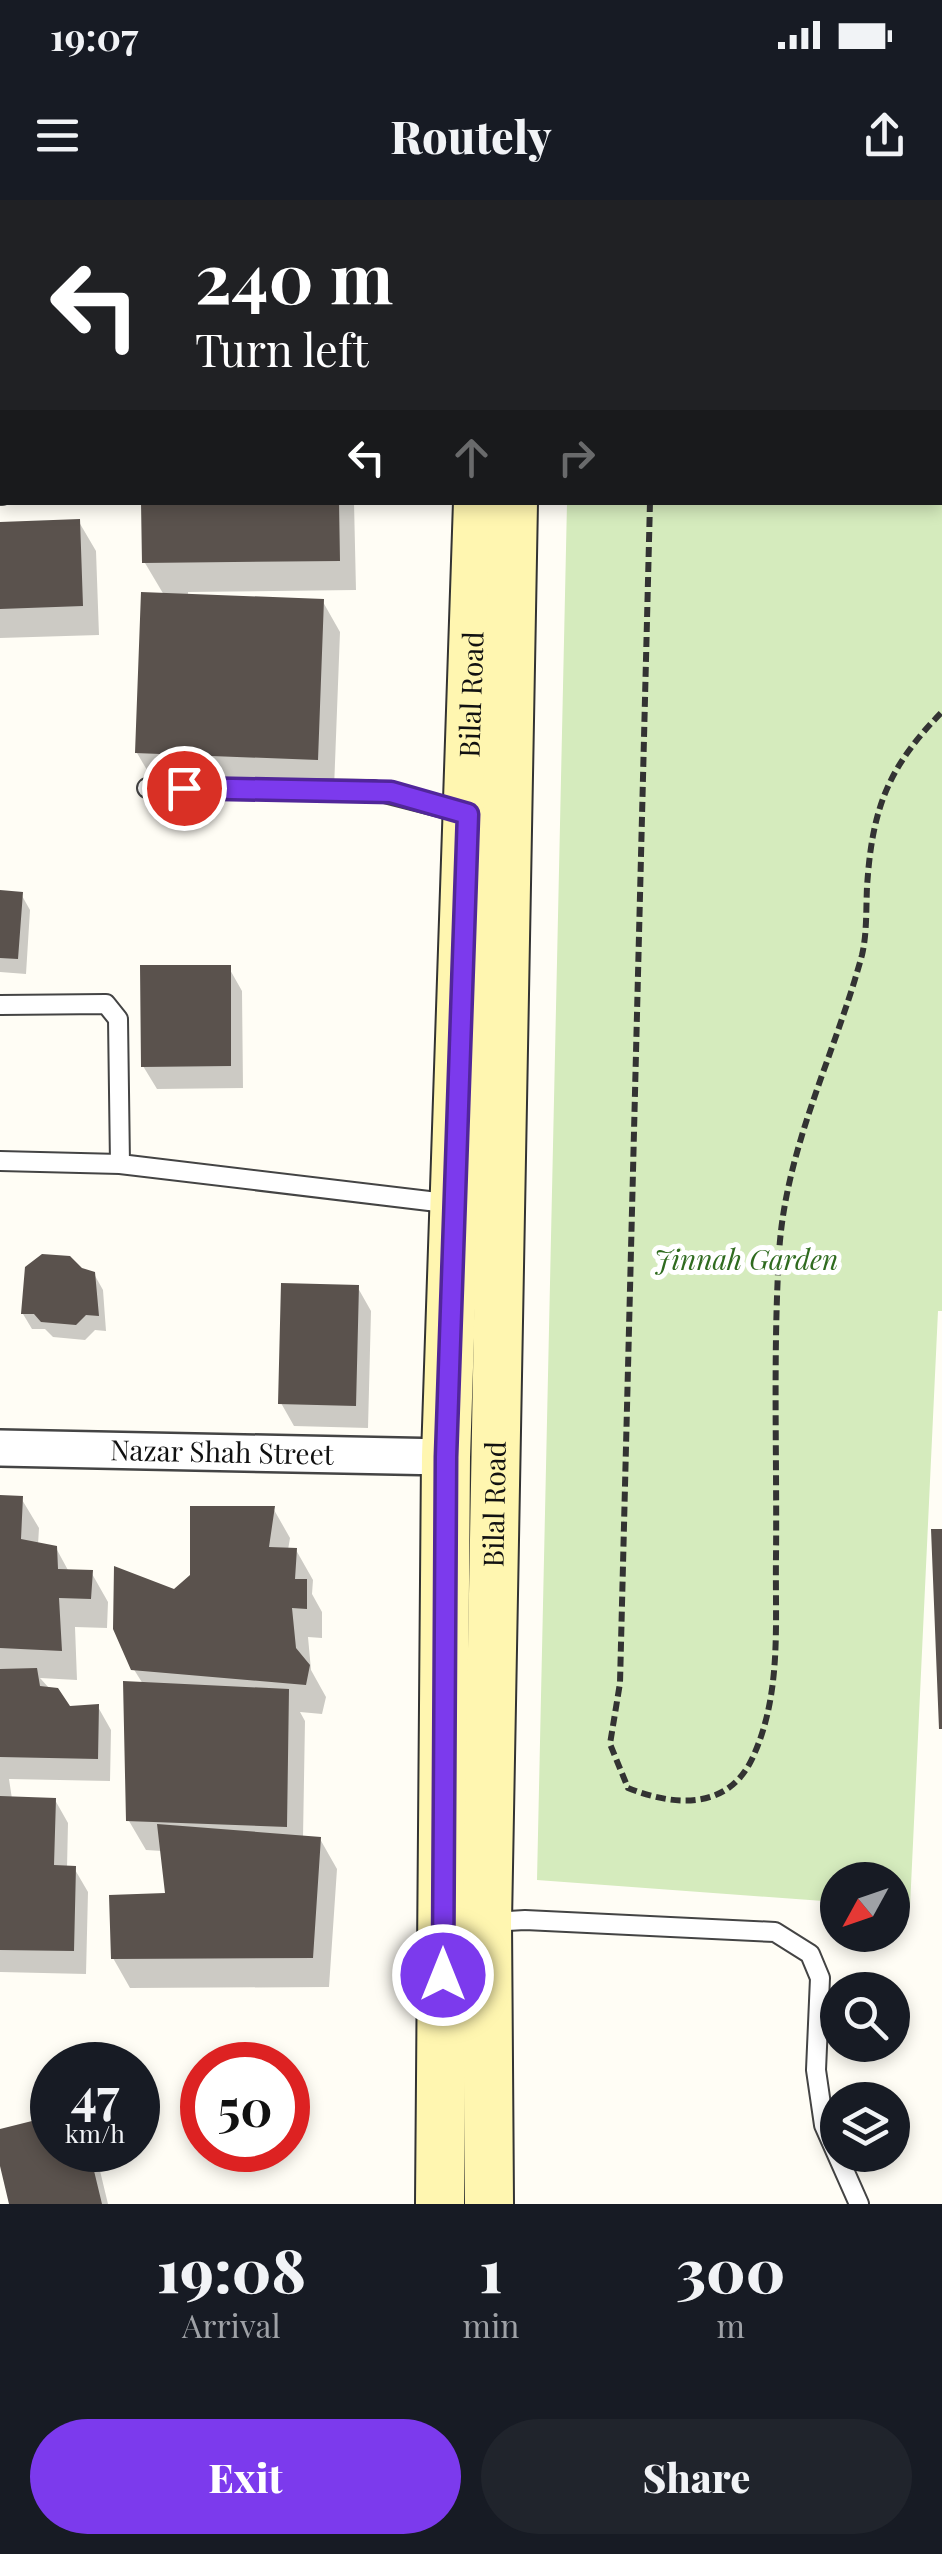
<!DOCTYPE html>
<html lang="en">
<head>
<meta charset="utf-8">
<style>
  :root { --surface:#171b24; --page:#20242c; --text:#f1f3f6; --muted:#9ea1a6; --accent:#7c3aed }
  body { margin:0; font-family:"Playfair Display",serif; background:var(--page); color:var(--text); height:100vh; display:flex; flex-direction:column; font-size:38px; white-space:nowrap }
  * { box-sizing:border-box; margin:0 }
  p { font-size:32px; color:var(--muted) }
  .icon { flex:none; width:55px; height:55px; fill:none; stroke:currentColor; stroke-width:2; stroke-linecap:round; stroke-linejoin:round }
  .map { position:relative; height:2004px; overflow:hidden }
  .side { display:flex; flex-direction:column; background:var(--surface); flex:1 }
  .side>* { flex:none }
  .top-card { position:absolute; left:0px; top:0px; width:942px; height:305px; box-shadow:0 5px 15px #0003; background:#202124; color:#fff; overflow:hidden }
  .needle { width:65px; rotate:230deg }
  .fabs { position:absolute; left:820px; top:1662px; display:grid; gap:20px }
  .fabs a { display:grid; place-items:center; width:90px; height:90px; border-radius:50%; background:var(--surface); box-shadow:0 5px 15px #0003; font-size:50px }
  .speed { position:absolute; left:30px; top:1842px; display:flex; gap:20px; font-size:50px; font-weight:700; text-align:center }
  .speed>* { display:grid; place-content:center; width:130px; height:130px; border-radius:50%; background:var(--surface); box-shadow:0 5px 15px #0003; line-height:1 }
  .speed small { font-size:25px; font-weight:400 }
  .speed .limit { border:15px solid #d22; background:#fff; color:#111 }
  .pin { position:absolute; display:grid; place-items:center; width:85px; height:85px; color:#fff; margin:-42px; border:5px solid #fff; border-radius:50%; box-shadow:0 2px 10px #0007 }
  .me { position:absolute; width:110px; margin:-55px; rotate:0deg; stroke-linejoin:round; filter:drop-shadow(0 0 8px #0008) }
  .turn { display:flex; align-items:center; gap:35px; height:210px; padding:0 30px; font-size:45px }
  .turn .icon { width:130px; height:130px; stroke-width:2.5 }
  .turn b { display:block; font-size:70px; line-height:85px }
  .lanes { display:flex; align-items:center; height:95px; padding:0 30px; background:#0003; justify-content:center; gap:50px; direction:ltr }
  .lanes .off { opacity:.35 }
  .eta { display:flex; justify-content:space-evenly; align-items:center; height:170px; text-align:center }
  .eta b { font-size:60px; font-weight:800; line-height:70px }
  .action { display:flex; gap:20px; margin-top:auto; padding:20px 30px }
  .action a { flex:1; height:115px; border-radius:60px; background:var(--accent); color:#fff; font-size:40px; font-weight:800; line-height:115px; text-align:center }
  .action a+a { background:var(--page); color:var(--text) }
  .status { display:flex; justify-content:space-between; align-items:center; height:70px; padding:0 50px; background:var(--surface); direction:ltr }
  .status svg { height:28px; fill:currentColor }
  header { display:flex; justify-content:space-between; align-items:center; height:130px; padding:0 30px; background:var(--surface); font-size:45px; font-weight:800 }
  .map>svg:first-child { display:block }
  .green { fill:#d5ebbd }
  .shadow { fill:#0003 }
  .building { fill:#5a524d }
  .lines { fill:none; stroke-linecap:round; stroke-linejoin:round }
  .service-casing { stroke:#444; stroke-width:22 }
  .minor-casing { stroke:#444; stroke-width:40 }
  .secondary-casing { stroke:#333; stroke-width:52 }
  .path { stroke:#333; stroke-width:6; stroke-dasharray:10 5; stroke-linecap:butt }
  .service { stroke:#fff; stroke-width:18 }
  .minor { stroke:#fff; stroke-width:35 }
  .secondary { stroke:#fff6b0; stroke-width:48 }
  .route-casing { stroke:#51269a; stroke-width:25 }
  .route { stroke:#7c3aed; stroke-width:18 }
  .labels { text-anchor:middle; stroke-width:10; stroke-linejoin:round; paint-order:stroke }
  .street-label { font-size:28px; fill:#111; stroke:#fff }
  .park-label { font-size:28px; font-style:italic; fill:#2f6b1f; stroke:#fff }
</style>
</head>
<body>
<div class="status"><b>19:07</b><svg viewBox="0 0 49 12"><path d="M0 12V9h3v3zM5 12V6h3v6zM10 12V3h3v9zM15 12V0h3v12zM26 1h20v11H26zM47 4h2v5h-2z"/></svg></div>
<header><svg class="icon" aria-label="menu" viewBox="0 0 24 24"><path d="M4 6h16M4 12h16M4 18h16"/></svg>Routely<svg class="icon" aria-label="share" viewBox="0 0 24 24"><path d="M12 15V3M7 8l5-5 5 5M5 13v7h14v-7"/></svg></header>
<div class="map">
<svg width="942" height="2004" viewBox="0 0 942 2004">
  <rect width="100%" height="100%" fill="#fffdf5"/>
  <!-- green -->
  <path class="green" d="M573,0h369v1111h-4l-28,596 -17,-1 -1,-26h-54l-1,22 -300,-22 30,-1377 373,-1v-300z"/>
  <!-- shadow -->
  <path class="shadow" d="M42,0h53v2h-53z
    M144,302h210l2,88 -168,2v4l135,6 17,30 -6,157 -180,-7 -17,-29 27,-158 -19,-32z
    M79,322l17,29 3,84 -99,3v-114z
    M0,693l21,1 9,16 -4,64 -26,-2z
    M229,768l13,23 1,97 -86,1 -14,-23z
    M81,1071l13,3 9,16 3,41 -11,-1 -10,10 -32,-3 -8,-8h-13l-9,-15z
    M358,1088l13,23 -3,117 -74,-2 -13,-23z
    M0,1298h21l18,30 -1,17 18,3 13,24h22l17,30 -1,26 -32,-1 2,53 -37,-2 28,31 30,-2 13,23 -1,51 -101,-2 3,20 43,1 13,23 -1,45h7l14,24 -2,82 -86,-2z
    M273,1308l17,30 -2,12h8l17,30 -1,14 10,18v26l-14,-1 3,33 15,27 -4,17 -22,-2 5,9 -2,117 17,1 17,30 -8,118 -199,1 -17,-30 55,-63 -6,-44 -16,-1 -17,-29 14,-137 -10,-16 41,-76z
    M52,1919v31h43l13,54h-96l-12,-49v-24z"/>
  <!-- building -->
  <path class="building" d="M141,302h198l1,59 -198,2z
    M80,319l3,87 -83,3v-87z
    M141,392l183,7 -6,161 -183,-7z
    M0,690l23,2 -5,67 -18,-1z
    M140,765h91v101l-90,1z
    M42,1054l28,2 12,12 13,4 4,44 -13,-1 -10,10 -35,-3 -7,-8h-13l4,-47z
    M281,1083l78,2 -3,121 -78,-2z
    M0,1295l23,1 -2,43 36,7 1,23 35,1 -2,29 -32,-1 3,53 -62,-3z
    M190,1306h85l-6,41 28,1 -2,31h12v30l-15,-1 4,40 14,17 -4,20 -175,-15 -18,-41 1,-63 60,23 16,-14z
    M931,1329h11v200h-3z
    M37,1468l3,18 18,2 12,18 29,-2 -1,55 -98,-2v-88z
    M123,1481l166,8 -2,138 -161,-6z
    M0,1596l56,2 -2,67 22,1 -2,85 -74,-1z
    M157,1624l164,13 -8,121 -202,1 -2,-64 56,-2z
    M52,1916v34h37l13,54h-93l-9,-38v-37z"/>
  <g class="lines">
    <defs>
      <path id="service" d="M0,295h2
        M147,588l226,2 94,24
        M0,805l106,-1 12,15 2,145 334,40
        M0,961l120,3
        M487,1722l38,-2 250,12 35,22 10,24 -4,92 8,55 35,79"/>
      <g id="minor">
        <path d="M172,0v2"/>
        <path d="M8,2l1,-2"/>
        <path d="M2,150v-8"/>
        <path id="s1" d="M0,1248l446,9"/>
      </g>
      <g id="secondary">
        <path d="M486,2l1,-2"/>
        <path id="s2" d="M440,2004l6,-747 32,-955"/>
        <path id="s3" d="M489,2004l-2,-282 26,-1420"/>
      </g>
    </defs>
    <!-- service casing -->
    <use href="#service" class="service-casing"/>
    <!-- minor casing -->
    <use href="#minor" class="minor-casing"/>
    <!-- secondary casing -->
    <use href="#secondary" class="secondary-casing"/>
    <!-- path -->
    <path class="path" d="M657,2v-2
      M650,302l-30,1181 -10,61 18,44c45,18 99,23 124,-29 30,-64 23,-133 24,-202 1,-100 -3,-203 3,-303 6,-106 56,-199 83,-299 5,-21 4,-46 5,-68 5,-77 20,-119 75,-175"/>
    <!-- service -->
    <use href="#service" class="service"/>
    <!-- minor -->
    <use href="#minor" class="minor"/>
    <!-- secondary -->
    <use href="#secondary" class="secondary"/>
  </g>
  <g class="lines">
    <defs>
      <path id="route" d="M184,588l207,4 77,22 -22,643 -3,518"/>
    </defs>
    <!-- route casing -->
    <use href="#route" class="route-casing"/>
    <!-- route -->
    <use href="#route" class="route"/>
  </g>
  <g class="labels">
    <!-- street labels -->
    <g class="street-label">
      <text dy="10" stroke="none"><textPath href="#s2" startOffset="1510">Bilal Road</textPath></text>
      <text dy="10" stroke="none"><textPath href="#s1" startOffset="222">Nazar Shah Street</textPath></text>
      <text dy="10" stroke="none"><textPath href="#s3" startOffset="700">Bilal Road</textPath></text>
    </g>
    <!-- park labels -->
    <g class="park-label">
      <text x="746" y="1070">Jinnah Garden</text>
    </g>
  </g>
</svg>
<div class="fabs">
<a><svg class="needle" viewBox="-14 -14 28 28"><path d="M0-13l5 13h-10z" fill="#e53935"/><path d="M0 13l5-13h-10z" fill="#9ea1a6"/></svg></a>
<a><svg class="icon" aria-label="search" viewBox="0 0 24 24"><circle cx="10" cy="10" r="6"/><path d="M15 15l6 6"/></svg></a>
<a><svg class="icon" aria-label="layers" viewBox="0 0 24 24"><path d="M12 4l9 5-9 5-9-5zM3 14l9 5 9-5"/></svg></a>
</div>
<div class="speed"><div>47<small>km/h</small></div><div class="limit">50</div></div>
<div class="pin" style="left:184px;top:588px;background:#d93025"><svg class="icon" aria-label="arrive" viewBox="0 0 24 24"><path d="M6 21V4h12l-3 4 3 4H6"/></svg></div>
<svg class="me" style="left:443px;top:1775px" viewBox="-20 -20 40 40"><circle r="17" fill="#7c3aed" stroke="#fff" stroke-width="3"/><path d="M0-11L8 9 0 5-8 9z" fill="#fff"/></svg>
<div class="top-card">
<div class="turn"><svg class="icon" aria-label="left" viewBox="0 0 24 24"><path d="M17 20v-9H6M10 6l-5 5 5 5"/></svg><div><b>240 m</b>Turn left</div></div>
<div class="lanes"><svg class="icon" aria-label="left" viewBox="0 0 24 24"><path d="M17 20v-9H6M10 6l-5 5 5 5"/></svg><svg class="icon off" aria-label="ahead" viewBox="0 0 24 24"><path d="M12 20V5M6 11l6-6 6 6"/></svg><svg class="icon off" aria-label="right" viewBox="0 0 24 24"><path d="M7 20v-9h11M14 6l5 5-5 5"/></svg></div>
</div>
</div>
<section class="side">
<div class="eta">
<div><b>19:08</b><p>Arrival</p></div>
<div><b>1</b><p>min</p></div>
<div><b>300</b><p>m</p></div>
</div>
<div class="action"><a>Exit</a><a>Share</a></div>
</section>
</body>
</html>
